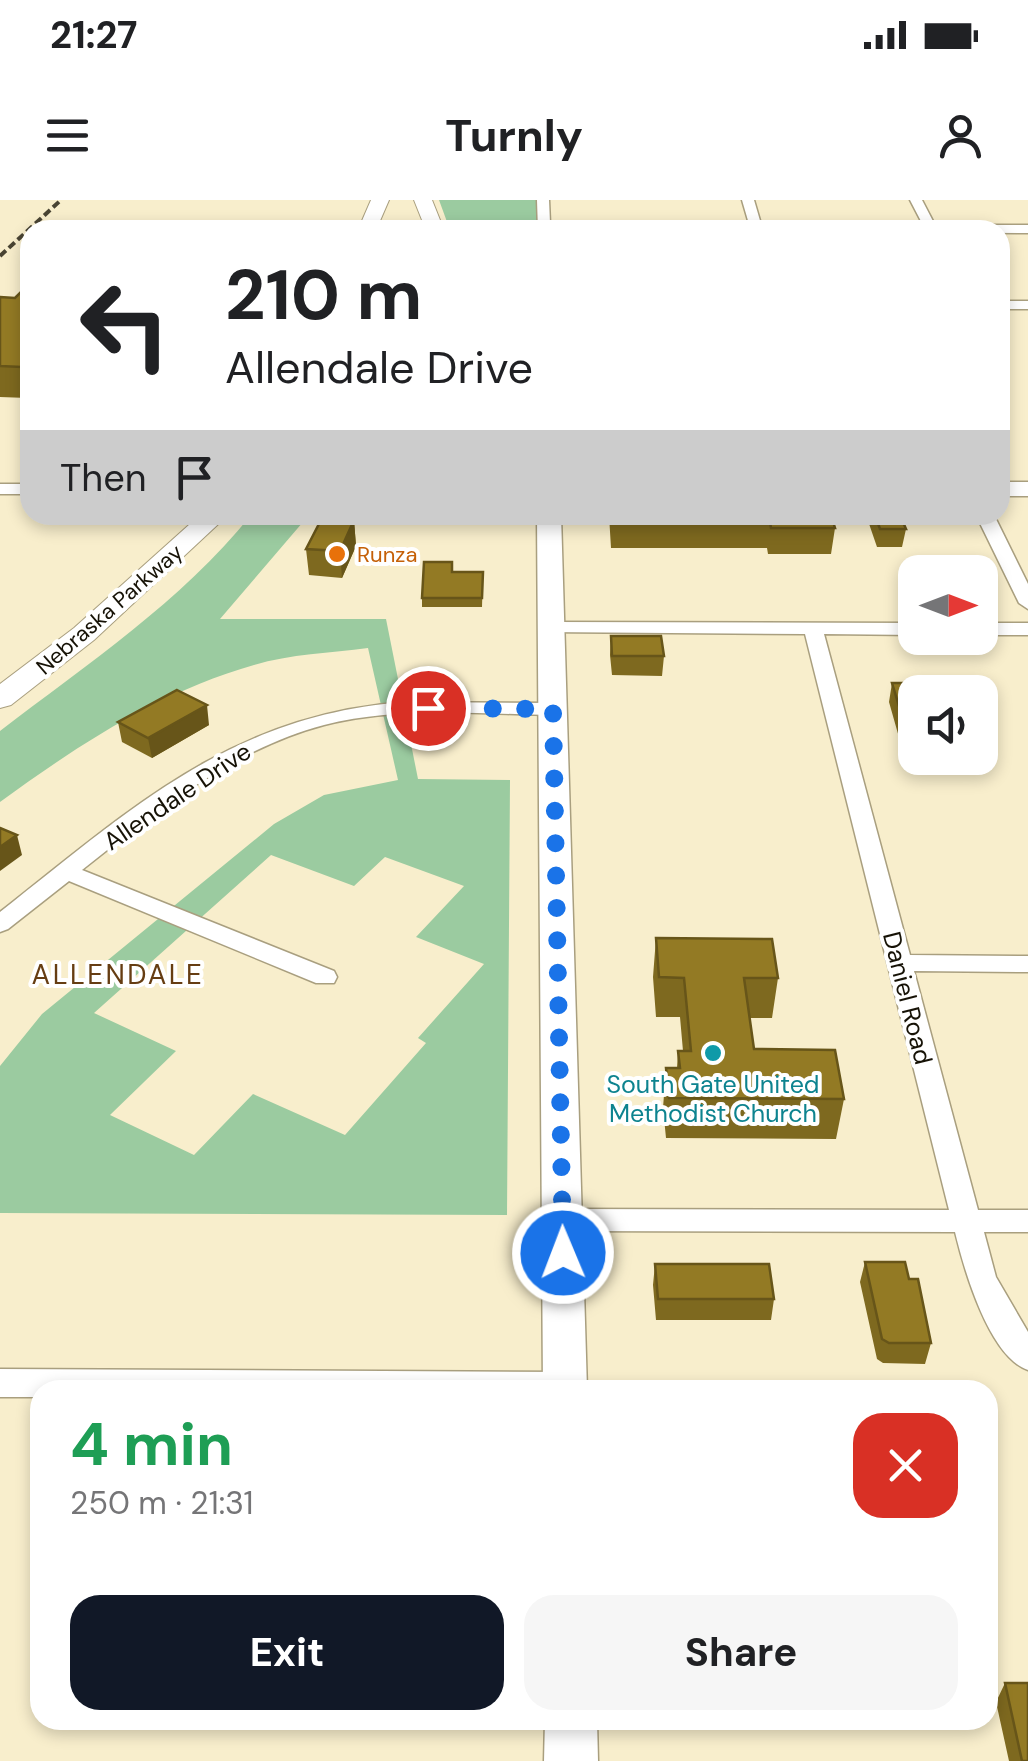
<!DOCTYPE html>
<html lang="en">
<head>
<meta charset="utf-8">
<style>
  :root { --surface:#fff; --page:#f6f6f6; --text:#202124; --muted:#757577; --accent:#111827 }
  body { margin:0; font-family:"DM Sans",sans-serif; background:var(--page); color:var(--text); height:100vh; display:flex; flex-direction:column; font-size:38px; white-space:nowrap }
  * { box-sizing:border-box; margin:0 }
  p { font-size:32px; color:var(--muted) }
  .icon { flex:none; width:55px; height:55px; fill:none; stroke:currentColor; stroke-width:2; stroke-linecap:round; stroke-linejoin:round }
  .map { position:relative; flex:1; overflow:hidden }
  .side { position:absolute; left:30px; top:1180px; width:968px; height:350px; display:flex; flex-direction:column; background:var(--surface); border-radius:30px; box-shadow:0 5px 15px #0003 }
  .side>* { flex:none }
  .guide { position:absolute; left:20px; top:20px; width:990px; height:305px; border-radius:30px; box-shadow:0 5px 15px #0003; background:#fff; color:var(--text); overflow:hidden }
  .needle { width:65px; rotate:90deg }
  .fabs { position:absolute; left:898px; top:355px; display:grid; gap:20px }
  .fabs a { display:grid; place-items:center; width:100px; height:100px; border-radius:20px; background:var(--surface); box-shadow:0 5px 15px #0003; font-size:50px }
  .pin { position:absolute; display:grid; place-items:center; width:85px; height:85px; color:#fff; margin:-42px; border:5px solid #fff; border-radius:50%; box-shadow:0 2px 10px #0007 }
  .me { position:absolute; width:110px; margin:-55px; rotate:359deg; stroke-linejoin:round; filter:drop-shadow(0 0 8px #0008) }
  .turn { display:flex; align-items:center; gap:35px; height:210px; padding:0 40px; font-size:45px }
  .turn .icon { width:130px; height:130px; stroke-width:2.5 }
  .turn b { display:block; font-size:70px; line-height:85px }
  .then { display:flex; align-items:center; height:95px; padding:0 40px; background:#0003; gap:20px; font-size:38px }
  .round { display:grid; place-items:center; flex:none; width:105px; height:105px; border-radius:30px; background:var(--page) }
  .summary { display:flex; align-items:center; justify-content:space-between; height:170px; padding:0 40px }
  h1 { font-size:60px; font-weight:700; line-height:75px; color:#1e9e55 }
  .action { display:flex; gap:20px; margin-top:auto; padding:20px 40px }
  .action a { flex:1; height:115px; border-radius:30px; background:var(--accent); color:#fff; font-size:40px; font-weight:700; line-height:115px; text-align:center }
  .action a+a { background:var(--page); color:var(--text) }
  .status { display:flex; justify-content:space-between; align-items:center; height:70px; padding:0 50px; background:var(--surface); direction:ltr }
  .status svg { height:28px; fill:currentColor }
  header { display:flex; justify-content:space-between; align-items:center; height:130px; padding:0 40px; background:var(--surface); font-size:45px; font-weight:700 }
  .map>svg:first-child { display:block }
  .green { fill:#9bcba0; fill-rule:evenodd }
  .lines { fill:none; stroke-linecap:round; stroke-linejoin:round }
  .minor-casing { stroke:#a99f7f; stroke-width:3 }
  .secondary-casing { stroke:#a99f7f; stroke-width:3 }
  .primary-casing { stroke:#a99f7f; stroke-width:2 }
  .minor { fill:#fff; fill-rule:evenodd }
  .secondary { fill:#fff; fill-rule:evenodd }
  .primary { fill:#fff; fill-rule:evenodd }
  .rail { stroke:#494433; stroke-width:4; stroke-dasharray:8 4; stroke-linecap:butt }
  .wall { fill:#7e691f }
  .shaded-wall { fill:#675519 }
  .building { fill:#937a24; stroke:#675519; stroke-width:2.5 }
  .route { stroke:#1a73e8; stroke-width:18; stroke-dasharray:0 32.4 }
  .food-dot { fill:#e8710a; stroke:#fff; stroke-width:4 }
  .culture-dot { fill:#0f9aa8; stroke:#fff; stroke-width:4 }
  .labels { text-anchor:middle; stroke-width:8; stroke-linejoin:round; paint-order:stroke }
  .far-food-label { font-size:22px; fill:#c56008; stroke:#fff; text-anchor:start }
  .far-street-label { font-size:22px; fill:#161206; stroke:#fff }
  .street-label { font-size:25px; fill:#161206; stroke:#fff }
  .culture-label { font-size:25px; fill:#0d838f; stroke:#fff }
  .neighbourhood-label { font-size:28px; letter-spacing:2.5px; fill:#663d12; stroke:#fff }
</style>
</head>
<body>
<div class="status"><b>21:27</b><svg viewBox="0 0 49 12"><path d="M0 12V9h3v3zM5 12V6h3v6zM10 12V3h3v9zM15 12V0h3v12zM26 1h20v11H26zM47 4h2v5h-2z"/></svg></div>
<header><svg class="icon" aria-label="menu" viewBox="0 0 24 24"><path d="M4 6h16M4 12h16M4 18h16"/></svg>Turnly<svg class="icon" aria-label="person" viewBox="0 0 24 24"><circle cx="12" cy="8" r="4"/><path d="M4 21q1-7 8-7t8 7"/></svg></header>
<div class="map">
<svg width="1028" height="1561" viewBox="0 0 1028 1561">
  <rect width="100%" height="100%" fill="#f8eecc"/>
  <!-- green -->
  <path class="green" d="M439,0h104l1,30h-94z
    M251,315h58l-89,104h166l32,160 92,1 -3,435 -507,-2v-147l42,-52 232,-190 50,-29 74,-15 -30,-132c-37,5 -78,6 -114,17 -97,28 -174,79 -254,137v-71c87,-67 181,-129 251,-216zM271,655l83,31 31,-29 79,29 -48,51 68,27 -66,74 8,5 -81,92 -92,-41 -59,61 -84,-40 66,-64 -82,-38z"/>
  <g class="lines">
    <defs>
      <path id="minor" d="M537,0h12l1,23 199,1 -7,-24h12l7,24 162,1 -13,-25h12l13,25h93v8l-490,-3z
        M1000,101h28v8h-28z
        M0,284h30v10h-30z
        M976,315h18l34,69v25l-9,-6z
        M551,422l364,1v12l-91,-1 86,321 118,1v16l-114,-1 64,239h50v22h-44l12,45 32,55v38c-39,-13 -64,-101 -73,-138l-393,-1 -10,-3 -5,-8 5,-8 10,-3 387,1 -144,-576 -261,-2v-8z
        M980,423h48v12h-48z
        M405,502l148,1 10,6 -10,6c-75,-1 -155,-9 -229,10 -91,24 -169,87 -242,145l252,101 3,6 -3,6h-18l-247,-102 -61,48 -8,3v-20c131,-103 231,-197 405,-210z
        M0,1169l565,3 11,4 5,10 -2,4h-539v7h-40z"/>
      <path id="secondary" d="M1000,282h28v14h-28z
        M537,315h24l26,875h-44z
        M545,1520h52l1,41h-54z"/>
      <path id="primary" d="M371,0h18l-13,30h-18z
        M414,0h18l12,30h-18z
        M200,315h28l-134,125 -83,65 -11,3v-24l74,-56z"/>
    </defs>
    <!-- minor casing -->
    <use href="#minor" class="minor-casing"/>
    <!-- secondary casing -->
    <use href="#secondary" class="secondary-casing"/>
    <!-- primary casing -->
    <use href="#primary" class="primary-casing"/>
    <!-- minor -->
    <use href="#minor" class="minor"/>
    <!-- secondary -->
    <use href="#secondary" class="secondary"/>
    <!-- primary -->
    <use href="#primary" class="primary"/>
    <!-- rail -->
    <path class="rail" d="M0,56l61,-56"/>
  </g>
  <!-- wall -->
  <path class="wall" d="M0,97l15,1 13,100 -28,-1z
    M609,315h222l4,13 -4,26h-63l-1,-6h-156z
    M866,315h34l6,14 -4,18h-25z
    M354,320l2,26 -14,32 -33,-3 -3,-26z
    M452,372h31l-1,35h-60v-9z
    M611,436l53,20 -2,20 -50,-1 -2,-20z
    M892,483l23,9v66h27l-2,11h-32l-19,-67z
    M118,522l91,3 -57,33 -30,-16z
    M656,738l122,40 -6,40h-23l5,31 90,50 -8,40 -170,-1 -3,-30 3,-40h11l1,-17h5l-3,-34h-24l-3,-40z
    M865,1062l44,17 22,64 -6,21 -42,-1 -6,-4 -17,-77z
    M655,1064l119,35 -3,21h-115l-3,-35z
    M1005,1483l23,78h-19l-13,-59z"/>
  <!-- shaded-wall -->
  <path class="shaded-wall" d="M30,158v38l-2,2 -6,-31z
    M354,320l2,26 -14,32 -2,-27z
    M207,505l2,20 -57,33 -4,-20z
    M17,635l5,20 -22,16v-24z"/>
  <!-- building -->
  <path class="building" d="M86,28l41,2h-43z
    M30,83v75l-8,9 -22,-1v-69l15,1z
    M611,315h220l4,13h-64l-1,-6h-158z
    M875,315h25l6,14h-26z
    M322,318l32,2 -14,31 -34,-2z
    M424,362h28v10h31l-1,26h-60z
    M611,436h50l3,20h-52z
    M892,483h30l3,9h-10v57h-3z
    M177,490l30,15 -59,33 -30,-16z
    M0,628l17,7 -17,12z
    M656,738l116,1 6,39h-34l10,71 81,1 9,49 -175,-1 -3,-30h14l-2,-17h13l-7,-73 -25,-1z
    M865,1062h40l4,17h9l13,64h-42l-7,-4z
    M655,1064h114l5,35h-116z
    M1005,1483h23v78h-6z"/>
  <g class="lines">
    <!-- route -->
    <path class="route" d="M428,508l125,1 10,544"/>
  </g>
  <!-- markers -->
  <circle class="food-dot" cx="337" cy="354" r="10"/>
  <circle class="culture-dot" cx="713" cy="853" r="10"/>
  <g class="labels">
    <!-- far-food labels -->
    <g class="far-food-label">
      <text x="357" y="362">Runza</text>
    </g>
    <!-- far-street labels -->
    <g class="far-street-label">
      <text transform="translate(109 409) rotate(-41)" y="8">Nebraska Parkway</text>
    </g>
    <!-- street labels -->
    <g class="street-label">
      <text transform="translate(177 596) rotate(-34)" y="9">Allendale Drive</text>
      <text transform="translate(908 798) rotate(76)" y="9">Daniel Road</text>
    </g>
    <!-- culture labels -->
    <g class="culture-label">
      <text x="713" y="893">South Gate United<tspan x="713" dy="29">Methodist Church</tspan></text>
    </g>
    <!-- neighbourhood labels -->
    <g class="neighbourhood-label">
      <text x="118" y="784">ALLENDALE</text>
    </g>
  </g>
</svg>
<div class="fabs">
<a><svg class="needle" viewBox="-14 -14 28 28"><path d="M0-13l5 13h-10z" fill="#e53935"/><path d="M0 13l5-13h-10z" fill="#757577"/></svg></a>
<a><svg class="icon" aria-label="sound" viewBox="0 0 24 24"><path d="M4 9h4l5-4v14l-5-4H4zM17 9q2 3 0 6"/></svg></a>
</div>
<div class="pin" style="left:428px;top:508px;background:#d93025"><svg class="icon" aria-label="arrive" viewBox="0 0 24 24"><path d="M6 21V4h12l-3 4 3 4H6"/></svg></div>
<svg class="me" style="left:563px;top:1053px" viewBox="-20 -20 40 40"><circle r="17" fill="#1a73e8" stroke="#fff" stroke-width="3"/><path d="M0-11L8 9 0 5-8 9z" fill="#fff"/></svg>
<div class="guide">
<div class="turn"><svg class="icon" aria-label="left" viewBox="0 0 24 24"><path d="M17 20v-9H6M10 6l-5 5 5 5"/></svg><div><b>210 m</b>Allendale Drive</div></div>
<div class="then">Then<svg class="icon" aria-label="arrive" viewBox="0 0 24 24"><path d="M6 21V4h12l-3 4 3 4H6"/></svg></div>
</div>
<section class="side">
<div class="summary"><div><h1>4 min</h1><p>250 m · 21:31</p></div><a class="round" style="background:#d93025;color:#fff"><svg class="icon" aria-label="close" viewBox="0 0 24 24"><path d="M6 6l12 12M18 6L6 18"/></svg></a></div>
<div class="action"><a>Exit</a><a>Share</a></div>
</section>
</div>
</body>
</html>
